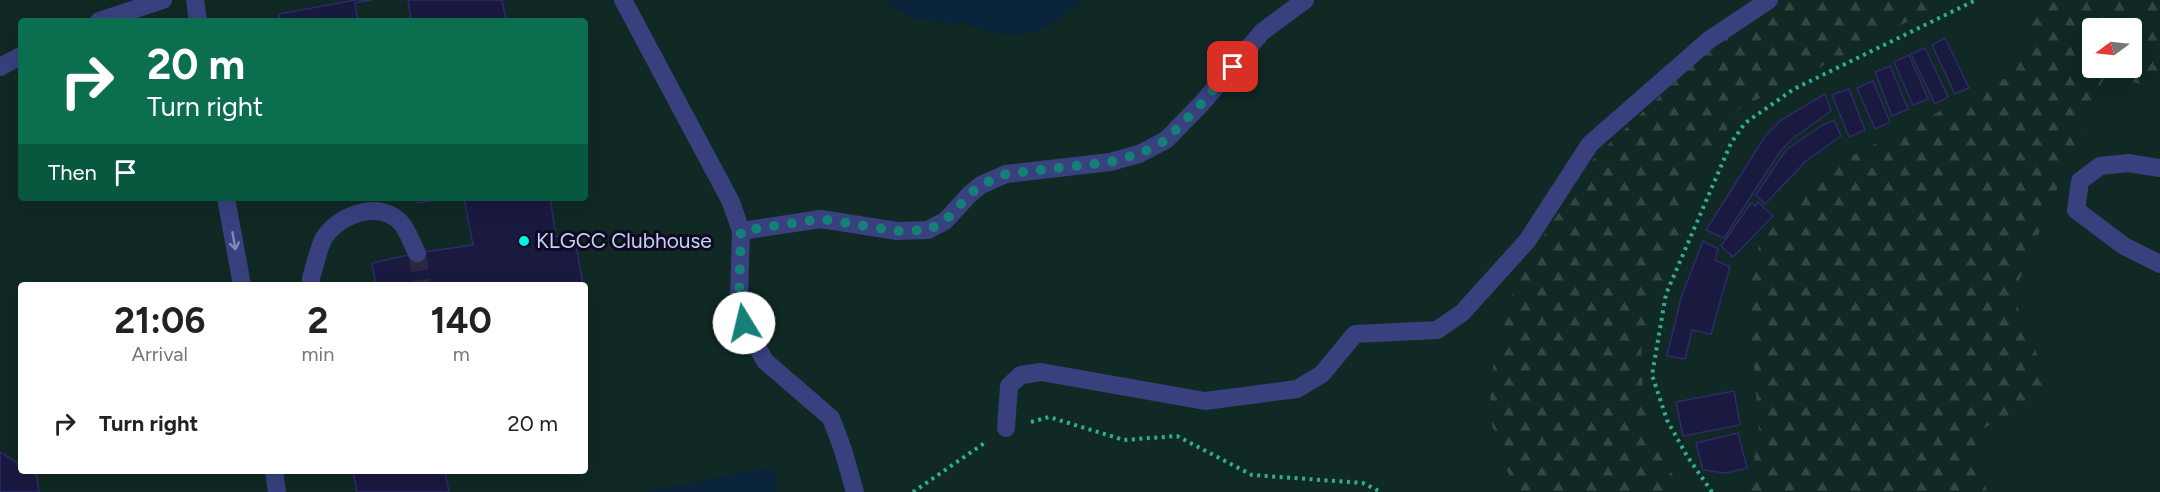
<!DOCTYPE html>
<html lang="en">
<head>
<meta charset="utf-8">
<style>
  :root { --surface:#fff; --page:#f6f6f6; --text:#222; --muted:#767676 }
  body { margin:0; font-family:Figtree,sans-serif; background:var(--page); color:var(--text); height:100vh; display:flex; flex-direction:column; font-size:22px; white-space:nowrap }
  * { box-sizing:border-box; margin:0 }
  p { font-size:20px; color:var(--muted) }
  .icon { flex:none; width:33px; height:33px; fill:none; stroke:currentColor; stroke-width:2; stroke-linecap:round; stroke-linejoin:round }
  .map { position:relative; flex:1; overflow:hidden }
  .panel { position:absolute; left:18px; top:282px; width:570px; height:192px; display:flex; flex-direction:column; background:var(--surface); border-radius:6px; box-shadow:0 6px 24px #0002 }
  .panel>* { flex:none }
  .banner { position:absolute; left:18px; top:18px; width:570px; height:183px; border-radius:6px; box-shadow:0 6px 24px #0002; background:#0b6e4f; color:#fff; overflow:hidden }
  .needle { width:39px; rotate:255deg }
  .controls { position:absolute; left:2082px; top:18px; display:grid; gap:12px }
  .controls a { display:grid; place-items:center; width:60px; height:60px; border-radius:6px; background:var(--surface); box-shadow:0 6px 24px #0002; font-size:30px }
  .pin { position:absolute; display:grid; place-items:center; width:51px; height:51px; color:#fff; margin:-26px; border-radius:12px; box-shadow:0 3px 9px #0006 }
  .me { position:absolute; width:66px; margin:-33px; rotate:351deg; stroke-linejoin:round; filter:drop-shadow(0 0 4px #0008) }
  .turn { display:flex; align-items:center; gap:21px; height:126px; padding:0 30px; font-size:27px }
  .turn .icon { width:78px; height:78px; stroke-width:2.5 }
  .turn b { display:block; font-size:42px; line-height:51px }
  .then { display:flex; align-items:center; height:57px; padding:0 30px; background:#0003; gap:12px; font-size:22px }
  .eta { display:flex; justify-content:space-evenly; align-items:center; height:102px; text-align:center }
  .eta b { font-size:36px; font-weight:700; line-height:42px }
  ul { padding:0; list-style:none }
  li { display:flex; align-items:center; gap:18px; height:78px; padding:0 30px }
  li div { flex:1 }
  li b { display:block; font-size:22px }
  li em { font-style:normal }
  .map>svg:first-child { display:block }
  .grass { fill:#102924; fill-rule:evenodd }
  .forest { fill:url(#forest-firs); fill-rule:evenodd }
  .water { fill:#09243b }
  .building { fill:#1a1940; stroke:#2d2b6b; stroke-width:1.5 }
  .lines { fill:none; stroke-linecap:round; stroke-linejoin:round }
  .minor-tunnel { stroke:#2a2940; stroke-width:18; stroke-dasharray:18 9; stroke-linecap:butt }
  .path { stroke:#2faf92; stroke-width:4; stroke-dasharray:3 4.5; stroke-linecap:butt }
  .minor { stroke:#38417e; stroke-width:18 }
  .oneway { stroke:#8288be }
  .route { stroke:#148078; stroke-width:10; stroke-dasharray:0 18 }
  .poi-dot { fill:#03f3e2; stroke:#0d0c1f; stroke-width:2 }
  .labels { text-anchor:middle; stroke-width:6; stroke-linejoin:round; paint-order:stroke }
  .poi-label { font-size:21px; fill:#cbcefe; stroke:#0d0c1f; text-anchor:start }
</style>
</head>
<body>
<div class="map">
<svg width="2160" height="492" viewBox="0 0 2160 492">
  <defs>
    <pattern id="forest-firs" width="22" height="20" patternUnits="userSpaceOnUse" patternTransform="scale(1.5)"><rect width="22" height="20" fill="#102924"/><path d="M5 1l3.5 6h-7zM16 11l3.5 6h-7z" fill="#314745"/></pattern>
  </defs>
  <rect width="100%" height="100%" fill="#0d0c1f"/>
  <!-- grass -->
  <path class="grass" d="M0,0h2160v492h-2160zM21,21h564v177h-564zM2092,28h40v40h-40zM21,285h564v186h-564z"/>
  <!-- forest -->
  <path class="forest" d="M1782,0h167l-210,109 -34,57 -63,172c-3,51 6,118 46,154h-169l-17,-30 -13,-49 6,-66 24,-73 76,-117 116,-109z
    M2050,0h110v89l-55,-14 -92,220 39,97 -79,42 14,58h-254l21,-30 5,-31 -11,-142 12,-46 28,-46 21,-20 199,-100 12,-15 16,-49zM2092,28h40v40h-40z"/>
  <!-- water -->
  <path class="water" d="M884,0h198c-31,30 -55,42 -99,30 -6,-1 -12,-5 -17,-6 -6,-2 -13,-1 -19,-1 -30,-2 -39,-4 -63,-23z
    M773,467l4,25h-135z"/>
  <!-- building -->
  <path class="building" d="M355,0h17l-17,3 3,18h-78l-1,-7z
    M408,0h94l4,21h-95z
    M1945,38l24,50 -14,6 -23,-49z
    M1925,48l23,49 -13,7 -24,-50z
    M1909,55l19,44 -15,6 -19,-43z
    M1890,66l18,43 -16,7 -17,-44z
    M1873,81l17,41 -15,7 -18,-41z
    M1849,89l16,41 -16,7 -17,-42z
    M1825,94l6,17 -39,28 -13,14 -55,85 -18,-8 60,-95 15,-15z
    M1834,120l7,16 -35,25 -41,43 -9,-9 30,-45 37,-25z
    M416,198h31l-30,5z
    M464,198h86l6,39 18,-3 9,51h-207l-4,-22 45,-10 56,-8z
    M1758,202l15,14 -40,41 -12,-11 30,-43 4,3z
    M1703,241l15,8 -3,11 15,7 -19,67 -19,-4 -7,29 -18,-3 14,-58z
    M1734,391l6,34 -57,11 -7,-34z
    M1738,433l9,35 -21,5 -23,-3 -7,-27z
    M0,452l21,13v6h11l4,2 3,19h-39z
    M353,471h92l4,21h-92z"/>
  <g class="lines">
    <!-- minor-tunnel -->
    <path class="minor-tunnel" d="M417,253l5,32"/>
    <!-- path -->
    <path class="path" d="M1031,422l18,-5 75,23 53,-4 75,39 111,8 18,9
      M913,492l73,-50
      M1712,492l-25,-36 -20,-36 -15,-45 14,-81 65,-151 14,-20 49,-34 182,-89"/>
    <!-- minor -->
    <path class="minor" d="M195,0l3,21
      M623,0l108,202 10,29 -2,66 5,26 21,38 66,57 12,32 12,42
      M99,21l64,-21
      M0,67l21,-11
      M2160,168l-32,-5 -28,3 -20,15 -4,29 48,36 36,18
      M226,198l16,87
      M741,231l80,-12 76,12 31,-1 17,-9 25,-27 11,-9 25,-11 104,-12 29,-8 27,-14 37,-38 59,-70 43,-32
      M311,285v-7c4,-12 7,-29 13,-40 15,-24 57,-39 78,-14 6,7 10,20 15,29
      M1006,428l3,-42 12,-11 20,-3 164,29 92,-12 25,-15 33,-40 82,-4 25,-17 65,-72 63,-97 119,-104 60,-40
      M274,471l3,21"/>
  </g>
  <!-- one-way arrows -->
  <defs><path id="oneway-shaft" d="M-6 0H5M1.5-3L5.5 0L1.5 3" fill="none" stroke-width="1.6" stroke-linecap="round" stroke-linejoin="round" transform="scale(1.5)"/></defs>
  <use class="oneway" href="#oneway-shaft" transform="translate(234 241) rotate(80)"/>
  <g class="lines">
    <!-- route -->
    <path class="route" d="M744,323l-5,-26 2,-66 80,-12 76,12 31,-1 17,-9 25,-27 11,-9 25,-11 104,-12 29,-8 15,-7 12,-7 37,-38 30,-35"/>
  </g>
  <!-- markers -->
  <circle class="poi-dot" cx="524" cy="241" r="6"/>
  <g class="labels">
    <!-- poi labels -->
    <g class="poi-label">
      <text x="536" y="248">KLGCC Clubhouse</text>
    </g>
  </g>
</svg>
<div class="controls">
<a><svg class="needle" viewBox="-14 -14 28 28"><path d="M0-13l5 13h-10z" fill="#e53935"/><path d="M0 13l5-13h-10z" fill="#767676"/></svg></a>
</div>
<div class="pin" style="left:1233px;top:67px;background:#d93025"><svg class="icon" aria-label="arrive" viewBox="0 0 24 24"><path d="M6 21V4h12l-3 4 3 4H6"/></svg></div>
<svg class="me" style="left:744px;top:323px" viewBox="-20 -20 40 40"><circle r="19" fill="#fff"/><path d="M0-13L10 11 0 6-10 11z" fill="#148078"/></svg>
<div class="banner">
<div class="turn"><svg class="icon" aria-label="right" viewBox="0 0 24 24"><path d="M7 20v-9h11M14 6l5 5-5 5"/></svg><div><b>20 m</b>Turn right</div></div>
<div class="then">Then<svg class="icon" aria-label="arrive" viewBox="0 0 24 24"><path d="M6 21V4h12l-3 4 3 4H6"/></svg></div>
</div>
<section class="panel">
<div class="eta">
<div><b>21:06</b><p>Arrival</p></div>
<div><b>2</b><p>min</p></div>
<div><b>140</b><p>m</p></div>
</div>
<ul>
<li><svg class="icon" aria-label="right" viewBox="0 0 24 24"><path d="M7 20v-9h11M14 6l5 5-5 5"/></svg><div><b>Turn right</b></div><em>20 m</em></li>
</ul>
</section>
</div>
</body>
</html>
